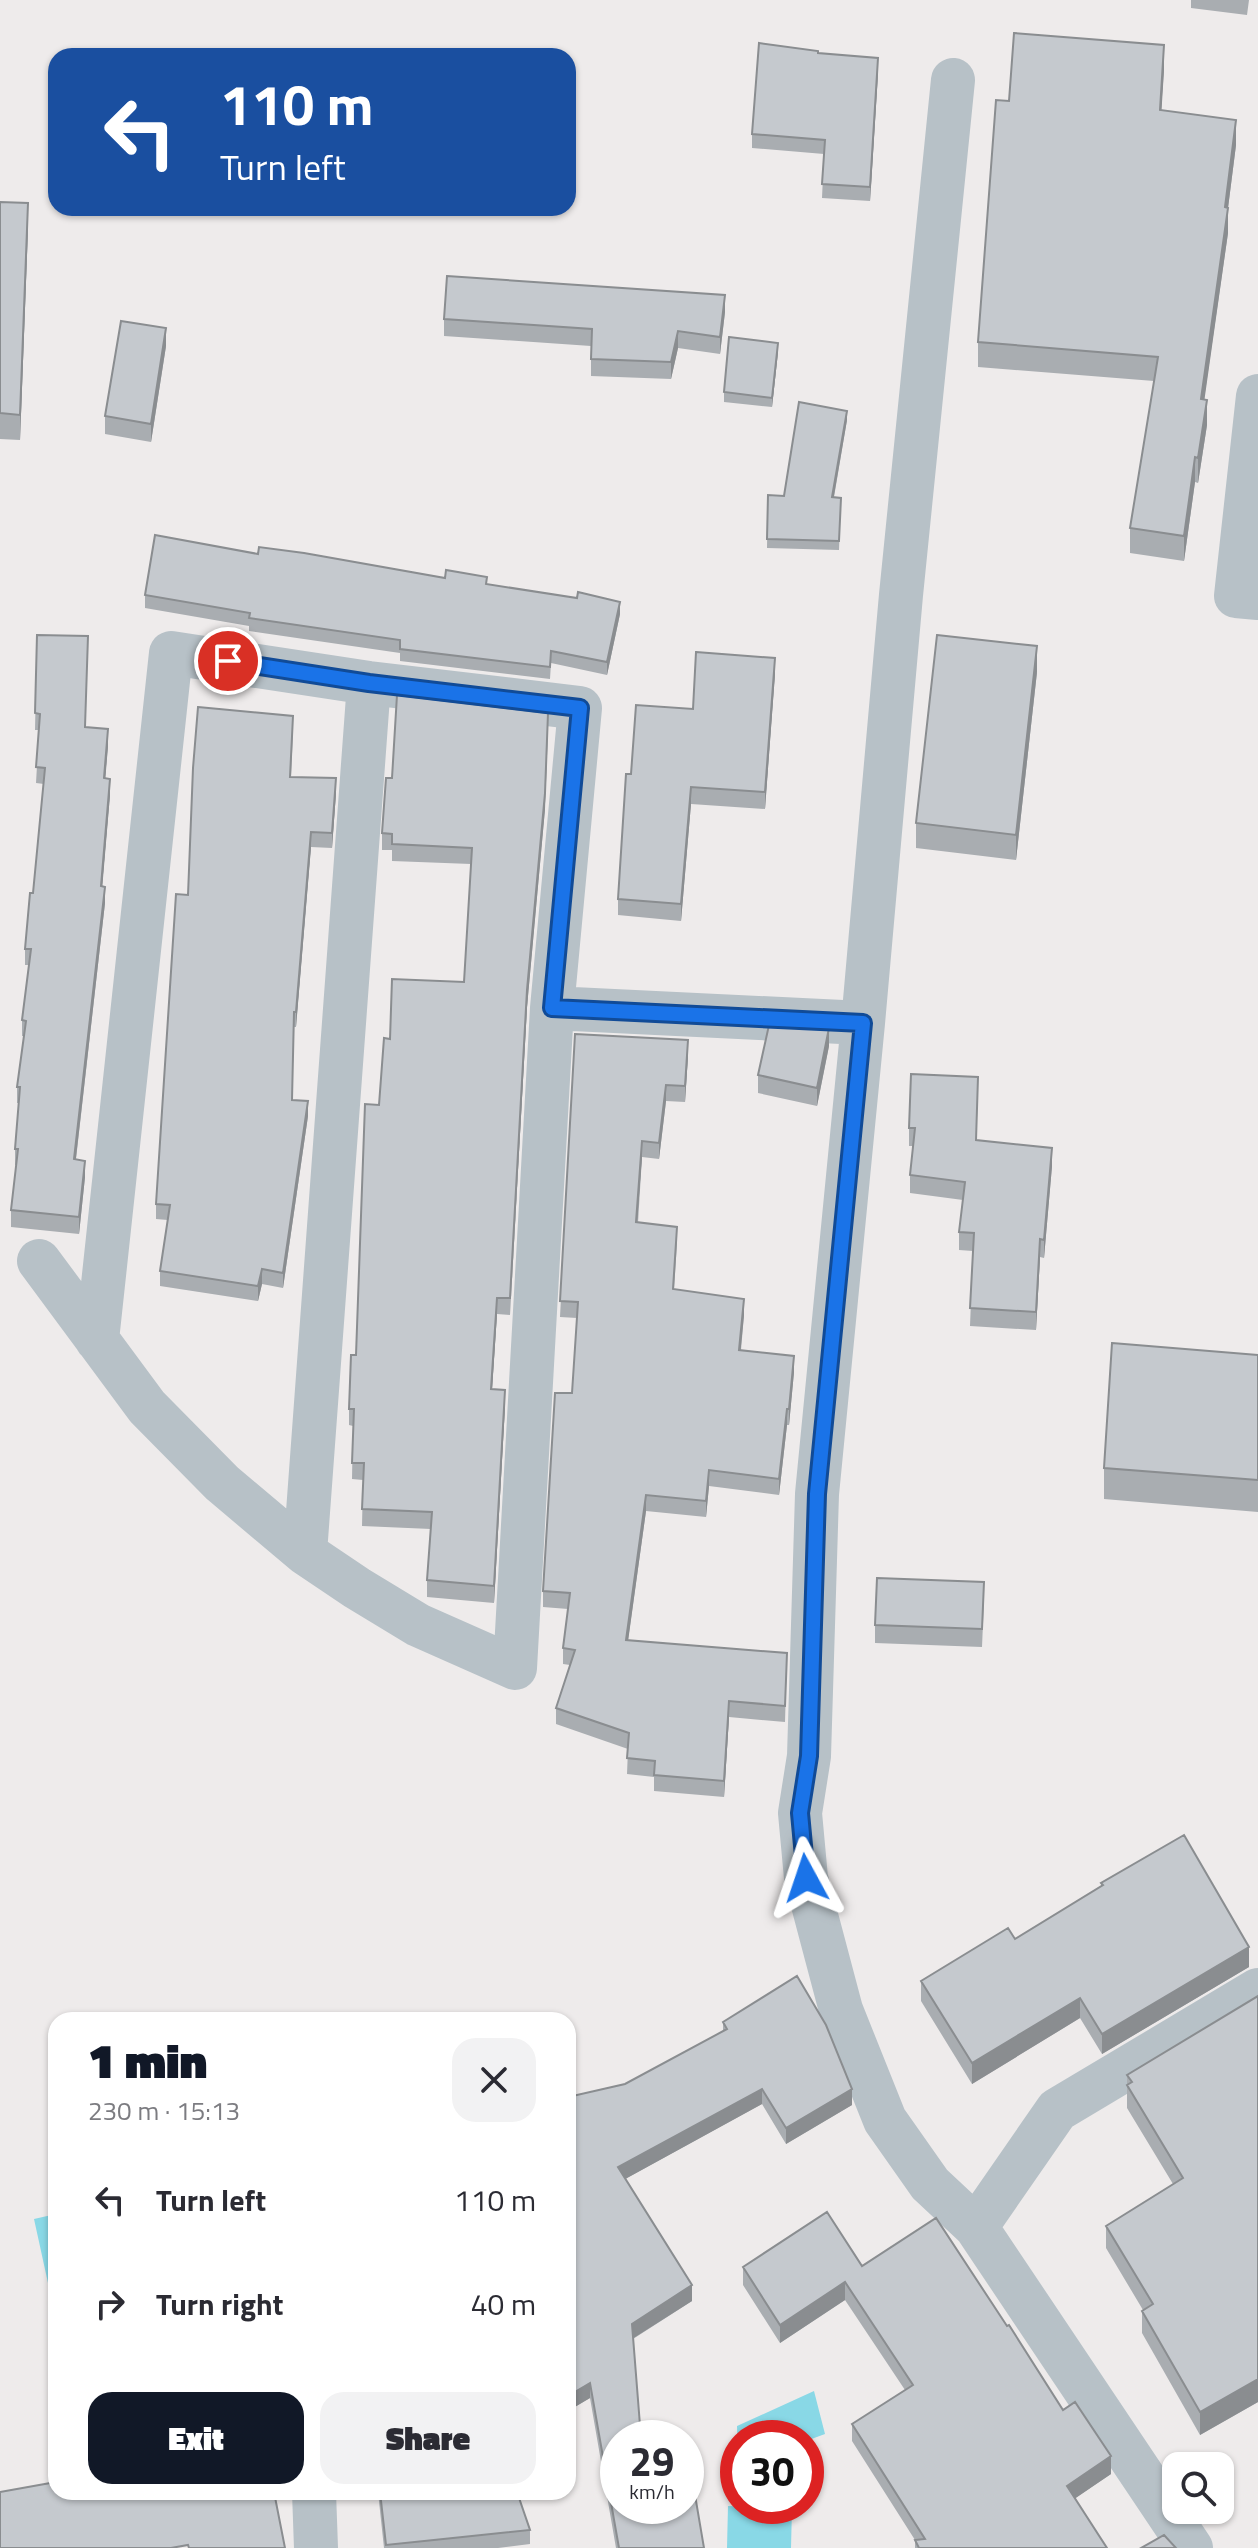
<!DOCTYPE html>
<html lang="en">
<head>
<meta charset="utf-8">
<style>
  :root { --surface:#fff; --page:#f2f2f3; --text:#2b2b33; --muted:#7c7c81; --accent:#111827 }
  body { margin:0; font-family:"Titillium Web",sans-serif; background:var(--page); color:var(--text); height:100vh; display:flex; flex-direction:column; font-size:30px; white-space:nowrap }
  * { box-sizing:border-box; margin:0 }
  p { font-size:26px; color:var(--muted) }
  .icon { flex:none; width:44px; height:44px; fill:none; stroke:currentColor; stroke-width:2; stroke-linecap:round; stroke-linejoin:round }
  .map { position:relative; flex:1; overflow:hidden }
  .side { position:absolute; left:48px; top:2012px; width:528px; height:488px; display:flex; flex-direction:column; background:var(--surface); border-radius:24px; box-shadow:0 2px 6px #0004 }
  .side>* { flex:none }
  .guide { position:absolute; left:48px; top:48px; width:528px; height:168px; border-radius:24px; box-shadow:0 2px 6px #0004; background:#1a4fa0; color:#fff; overflow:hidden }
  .controls { position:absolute; left:1162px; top:2452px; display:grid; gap:16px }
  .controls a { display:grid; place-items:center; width:72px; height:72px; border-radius:16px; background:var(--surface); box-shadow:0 2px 6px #0004; font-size:40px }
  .speed { position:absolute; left:600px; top:2420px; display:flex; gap:16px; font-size:40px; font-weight:700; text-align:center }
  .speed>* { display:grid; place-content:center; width:104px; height:104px; border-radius:50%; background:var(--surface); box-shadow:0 2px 6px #0004; line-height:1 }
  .speed small { font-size:20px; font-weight:400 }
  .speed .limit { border:12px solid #d22; background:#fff; color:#111 }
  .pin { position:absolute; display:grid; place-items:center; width:68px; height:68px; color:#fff; margin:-34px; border:4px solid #fff; border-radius:50%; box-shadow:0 2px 8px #0007 }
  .me { position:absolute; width:88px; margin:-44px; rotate:355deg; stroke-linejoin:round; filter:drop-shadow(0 0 6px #0008) }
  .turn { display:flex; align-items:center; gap:28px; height:168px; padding:0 40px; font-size:36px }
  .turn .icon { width:104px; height:104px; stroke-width:2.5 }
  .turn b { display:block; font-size:56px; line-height:68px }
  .round { display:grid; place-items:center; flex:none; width:84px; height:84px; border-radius:24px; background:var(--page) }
  .overview { display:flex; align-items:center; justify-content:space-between; height:136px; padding:0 40px }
  h1 { font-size:48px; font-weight:800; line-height:60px; color:var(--accent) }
  .action { display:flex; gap:16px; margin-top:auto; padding:16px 40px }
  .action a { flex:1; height:92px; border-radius:24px; background:var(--accent); color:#fff; font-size:32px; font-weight:800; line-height:92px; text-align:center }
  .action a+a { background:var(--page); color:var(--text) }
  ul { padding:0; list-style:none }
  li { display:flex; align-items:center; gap:24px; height:104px; padding:0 40px }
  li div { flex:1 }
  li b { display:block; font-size:30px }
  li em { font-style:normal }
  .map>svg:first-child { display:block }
  .water { fill:#89d8e6 }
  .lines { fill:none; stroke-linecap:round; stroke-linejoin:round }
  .minor { stroke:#b7c1c7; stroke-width:44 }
  .wall { fill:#a9adb1 }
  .shaded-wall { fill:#8a8d90 }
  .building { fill:#c5c9ce; stroke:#8a8d90; stroke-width:2 }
  .route-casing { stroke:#114b97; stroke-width:20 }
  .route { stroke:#1a73e8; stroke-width:14 }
</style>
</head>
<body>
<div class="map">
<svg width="1258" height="2548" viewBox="0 0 1258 2548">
  <rect width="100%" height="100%" fill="#eeebeb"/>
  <!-- water -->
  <path class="water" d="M56,2214v67l-8,2 -14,-64z
    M814,2391l11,43 -19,7v-3h-68v18l-1,-30z
    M728,2506l64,2 -1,40h-64z"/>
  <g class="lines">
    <!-- minor -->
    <path class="minor" d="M953,80l-52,515 -38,428 -46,471 -8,262 -9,57 6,65 35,132 44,110 45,64 46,43 215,321
      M1258,396l-22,200 22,2
      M552,1008l311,15
      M39,1261l108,146 75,76 83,70 52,35 61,37 97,43 37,-660 28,-300 -211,-25 -198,-30 -74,687
      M305,1553l64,-870
      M976,2227l81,-117 201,-120
      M314,2492l2,56"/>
  </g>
  <!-- wall -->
  <path class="wall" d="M1191,0h58l-2,15 -56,-7z
    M818,53l60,20 -8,128 -48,-3 2,-44 -72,-6v-14z
    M1164,70l-3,40 75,35 -8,63v25l-24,166 3,26 -9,58 -3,-1 -11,79 -54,-8v-25l24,-147 -176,-14v-25l31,-241z
    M0,202l28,26 -8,212 -20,-1z
    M725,312l-5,42 -42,-6 -7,31 -80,-3v-30l-147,-10v-17z
    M166,346l-15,96 -46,-8v-18z
    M778,352l-6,55 -48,-5v-10z
    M847,420l-13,77 7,1 -2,52 -72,-2 1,-53 16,1z
    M258,554l229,30 133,30 -13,61 -56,-12 -1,16 -150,-18v-8l-151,-22v-5l-104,-18v-13z
    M37,635l49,92 22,19 -3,32 5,17 -8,91 3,17 -29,256 9,18 -6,57 -68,-7v-17l5,-45h-1v-16l4,-46h-2v-16l7,-51h-2v-16l7,-55h-4v-16l8,-56 11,-109 -8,-1 3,-53h-4z
    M1037,672l-21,188 -100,-12v-25z
    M775,674l-10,135 -74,-5 -10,117 -63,-6v-16l13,-125 62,-65z
    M293,731l-2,46 45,16 -4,55 -21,-1 -15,180h-2l-2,73 16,16 -25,172 -21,-4 -4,17 -98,-15v-15l8,-51 -12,-1v-15z
    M545,809l-18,198 -17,308 -13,-1 -5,75 13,17 -11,197 -67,-6v-17l4,-51 -69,-3 1,-46 -11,-1 1,-53 -4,-1v-16l7,-54 23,-250 85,-123 7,-118 -79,-3v-11h-10v-17z
    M575,1034l113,22 -3,46 -19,-1 -7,58 -17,-2 -4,66 39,20 -3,47 70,25 -3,35 53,22 -5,53h-2l-8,70 -70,-9 -3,31 -60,-6 -18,129 159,13 -2,69 -56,-5 -5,80 -70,-6v-14l-27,-3 1,-25 -72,-25v-16l14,-43 -7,-1v-16l5,-39 -25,-2v-16l29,-198 5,-75 -17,-1z
    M829,1046l-12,60 -59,-13v-18z
    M978,1095l-2,46 76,25 -8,92 -4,-1 -4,73 -66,-4 3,-75 -14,-1v-18l4,-32 -53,-7v-18l3,-29h-4v-18z
    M1258,1355v157l-154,-13v-31z
    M984,1600l-2,47 -107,-4v-18z
    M1101,1883l148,84 -147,87 -22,-36 -108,66 -51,-83v-20l94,-42 86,-53z
    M1258,1996v406l-58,33 -58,-102v-22l1,-1 -37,-62v-22l67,-42 -46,-76v-33z
    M723,2022l129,83 -66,39 -24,-40 -137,75 67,122 -59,38 -15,99 86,110h-88l-26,-150 -22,13v-314l57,-13 98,-52z
    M862,2266l201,144 48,64 -36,24 32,50h-192v-8l-63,-99v-17l53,-34 -60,-90 -65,43 -37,-58v-18z
    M378,2492h139l13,38v14l-32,4h-114z"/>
  <!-- shaded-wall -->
  <path class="shaded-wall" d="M1164,45v25l-4,65v-25z
    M878,58v15l-8,128v-14z
    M1236,120v25l-8,63v25l-27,191v-25z
    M28,203v25l-8,212v-25z
    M725,295v17l-5,42v-17z
    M166,328v18l-15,96v-18z
    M678,331v17l-7,31v-17z
    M778,343v9l-6,55v-9z
    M1207,400v25l-9,58v-25z
    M847,411v9l-15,87v-10z
    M1195,457v25l-11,79v-25z
    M620,602v12l-13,61v-13z
    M1037,646v26l-21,188v-25z
    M775,658v16l-10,135v-17z
    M108,729v17l-4,49v-17z
    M548,729l-3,80 -18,198 -17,308 17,-325z
    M336,778v15l-4,55v-15z
    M110,779v16l-9,107v-16z
    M691,787v17l-10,117v-17z
    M311,832v15l-15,180v-15z
    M105,887v16l-31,272v-16z
    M829,1028v18l-12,60v-18z
    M688,1040v16l-3,46v-16z
    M666,1085v16l-7,58v-16z
    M308,1101v15l-25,172v-15z
    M642,1141v16l-6,81v-16z
    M1052,1148v18l-8,92v-18z
    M85,1161v16l-6,57v-17z
    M1040,1239v18l-4,73v-18z
    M262,1269v15l-4,17v-15z
    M497,1298v16l-6,92v-17z
    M744,1299v16l-5,51v-16z
    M794,1356v16l-5,53v-16z
    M505,1390v16l-11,197v-17z
    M787,1409v16l-8,70v-16z
    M709,1470v16l-3,31v-16z
    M646,1495v16l-20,145v-16z
    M729,1701v16l-5,80v-16z
    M1249,1947v20l-147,87v-20z
    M1080,1998v20l-108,66v-21z
    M762,2089v15l-144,79v-16z
    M852,2089v16l-66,39v-16z
    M845,2282v18l-65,43v-18z
    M692,2285v16l-60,38v-15z
    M1258,2379v23l-58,33v-23z
    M590,2383v15l-22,13v-15z
    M1111,2456v18l-44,30v-18z"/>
  <!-- building -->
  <path class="building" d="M1014,33l150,12 -4,65 76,10 -11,87 3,1 -27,191 6,1 -9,58 -3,-1 -11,79 -54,-8 28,-171 -180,-15 18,-242 13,1z
    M759,43l59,8v2l60,5 -8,129 -48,-3 3,-44 -73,-6z
    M0,202l28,1 -8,212 -20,-2z
    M447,276l278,19 -5,42 -42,-6 -7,31 -80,-3 1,-30 -148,-10z
    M121,321l45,7 -15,96 -46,-8z
    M729,337l49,6 -6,55 -48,-6z
    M799,402l48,9 -15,86 9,1 -2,43 -72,-2 1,-44 16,1z
    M155,535l103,19 1,-7 45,6 141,25 1,-8 41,7 -1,7 91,14 1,-6 42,10 -13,60 -56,-11 -1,16 -150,-18v-9l-151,-22 1,-5 -105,-18z
    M37,635l51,1 -3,91 23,2 -4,49 6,1 -9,107 4,1 -31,272 11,2 -6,56 -68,-7 7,-61h-3l5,-62h-3l9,-66 -4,-1 9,-71h-6l5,-56h3l12,-125 -9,-1 4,-53 -5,-1z
    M937,635l100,11 -21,189 -100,-12z
    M696,652l79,6 -10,134 -74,-5 -10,117 -63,-5 8,-125h5l5,-69 57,4z
    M397,695l151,18 -3,80 -18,197 -17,308h-13l-6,91 14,1 -11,196 -67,-6 5,-68 -70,-3 2,-46h-12l2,-54h-5l2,-54h5l9,-251 14,1 5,-67 6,1 2,-60 72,3 8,-134 -80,-4v-10l-10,-1 4,-55h6z
    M198,707l95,9 -3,61 46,1 -4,55 -21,-1 -15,180h-2l-2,88 16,1 -25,172 -21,-4 -4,17 -98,-15 10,-66 -14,-1 20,-310 12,1 5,-127z
    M769,1025l60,3 -12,60 -59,-13z
    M575,1034l113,6 -3,46 -19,-1 -7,58 -17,-2 -6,81 41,5 -4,62 71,10 -5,51 55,6 -5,53h-2l-8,70 -70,-9 -3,31 -60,-6 -20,145 161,13 -2,53 -56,-5 -5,80 -70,-6 1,-14 -28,-3 2,-25 -73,-25 19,-58 -12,-2 7,-55 -27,-2 12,-198h17l6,-91 -18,-1z
    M911,1074l67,3 -2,63 76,8 -8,92 -4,-1 -4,73 -66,-4 4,-75 -15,-1 6,-50 -55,-7 5,-47h-6z
    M1112,1343l146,12v125l-154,-12z
    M877,1578l107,4 -2,47 -107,-4z
    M1184,1835l65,112 -147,87 -22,-36 -108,65 -51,-82 87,-53 7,11 88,-54 -2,-2z
    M797,1976l29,49 26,64 -66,39 -24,-39 -144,78 74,118 -60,39 9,114h-23v68h68v-64l18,106h-85l-29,-165 -22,13v-299l57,-13 102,-55 -4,-7z
    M1258,1996v383l-58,33 -58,-101 11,-7 -47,-78 77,-48 -56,-93 5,-3 -5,-7z
    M827,2212l35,54 74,-48 71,108 2,-1 54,85 12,-8 36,54 -44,30 40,62h-188l-4,-8 10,-1 -73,-115 61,-39 -68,-103 -65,43 -37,-58z
    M56,2482v10h218l11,56h-96l-1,-3 -17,3h-171v-56z
    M380,2492h137l13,38 -144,15z
    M1164,2535l12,13h-35z"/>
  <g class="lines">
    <defs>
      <path id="route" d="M228,661l141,22 211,25 -28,300 311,15 -46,471 -8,262 -9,57 6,65"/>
    </defs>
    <!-- route casing -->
    <use href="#route" class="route-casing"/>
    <!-- route -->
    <use href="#route" class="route"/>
  </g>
</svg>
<div class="controls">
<a><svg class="icon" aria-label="search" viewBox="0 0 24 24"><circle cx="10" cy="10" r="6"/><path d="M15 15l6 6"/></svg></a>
</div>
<div class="speed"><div>29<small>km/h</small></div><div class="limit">30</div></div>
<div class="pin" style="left:228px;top:661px;background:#d93025"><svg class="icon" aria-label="arrive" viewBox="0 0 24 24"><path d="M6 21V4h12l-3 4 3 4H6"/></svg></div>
<svg class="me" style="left:806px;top:1878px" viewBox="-20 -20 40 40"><path d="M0-17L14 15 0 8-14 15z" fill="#1a73e8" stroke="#fff" stroke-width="4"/></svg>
<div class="guide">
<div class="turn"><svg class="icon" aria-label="left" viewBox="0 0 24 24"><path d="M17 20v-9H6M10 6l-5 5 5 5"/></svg><div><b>110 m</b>Turn left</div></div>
</div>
<section class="side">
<div class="overview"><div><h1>1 min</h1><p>230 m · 15:13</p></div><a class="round"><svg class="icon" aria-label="close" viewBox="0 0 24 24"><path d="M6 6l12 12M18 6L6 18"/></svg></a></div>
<ul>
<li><svg class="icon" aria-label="left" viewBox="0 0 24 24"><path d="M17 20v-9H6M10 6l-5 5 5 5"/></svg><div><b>Turn left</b></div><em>110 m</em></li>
<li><svg class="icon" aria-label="right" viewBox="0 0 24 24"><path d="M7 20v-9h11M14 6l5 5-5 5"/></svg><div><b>Turn right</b></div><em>40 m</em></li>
</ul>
<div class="action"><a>Exit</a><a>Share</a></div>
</section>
</div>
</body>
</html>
